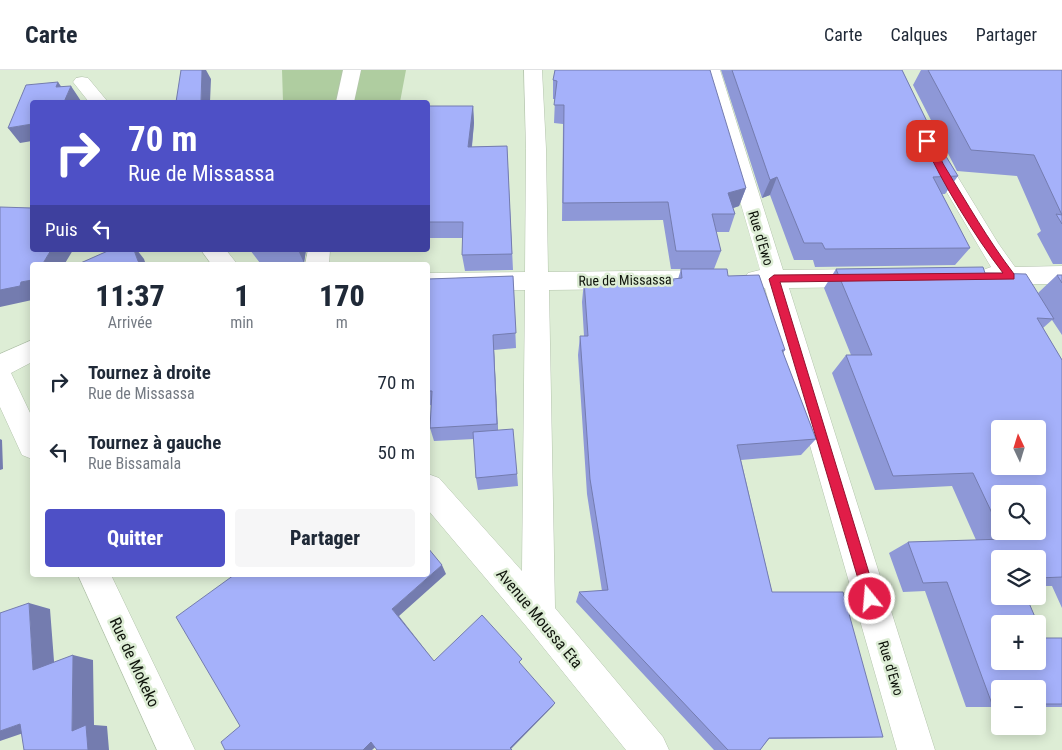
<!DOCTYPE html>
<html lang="fr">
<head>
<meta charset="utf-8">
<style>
  :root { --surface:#fff; --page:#f6f6f7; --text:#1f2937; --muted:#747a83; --line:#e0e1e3; --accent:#4e50c6 }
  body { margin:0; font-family:"Roboto Condensed",sans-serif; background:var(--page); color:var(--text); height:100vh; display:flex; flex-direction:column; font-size:19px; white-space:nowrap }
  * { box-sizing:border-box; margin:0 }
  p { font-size:16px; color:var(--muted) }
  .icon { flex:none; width:28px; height:28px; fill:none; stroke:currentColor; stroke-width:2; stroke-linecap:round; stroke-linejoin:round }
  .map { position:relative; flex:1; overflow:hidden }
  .details { position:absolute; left:30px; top:192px; width:400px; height:315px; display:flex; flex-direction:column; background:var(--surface); border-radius:5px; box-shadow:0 2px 12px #0003 }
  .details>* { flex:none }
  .banner { position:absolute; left:30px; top:30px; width:400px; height:152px; border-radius:5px; box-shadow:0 2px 12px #0003; background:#4e50c6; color:#fff; overflow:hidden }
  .needle { width:32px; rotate:356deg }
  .tools { position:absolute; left:991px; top:350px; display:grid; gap:10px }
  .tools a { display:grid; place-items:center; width:55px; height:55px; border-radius:5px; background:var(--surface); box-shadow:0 2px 12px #0003; font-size:25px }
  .pin { position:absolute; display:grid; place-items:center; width:42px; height:42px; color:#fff; margin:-21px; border-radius:10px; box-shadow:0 2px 8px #0006 }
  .me { position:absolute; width:55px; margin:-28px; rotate:343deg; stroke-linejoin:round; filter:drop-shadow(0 0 4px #0008) }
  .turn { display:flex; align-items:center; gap:18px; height:105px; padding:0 15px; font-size:22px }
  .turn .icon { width:65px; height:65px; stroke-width:2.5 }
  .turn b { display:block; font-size:35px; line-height:42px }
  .then { display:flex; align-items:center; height:48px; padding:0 15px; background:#0003; gap:10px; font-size:19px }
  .eta { display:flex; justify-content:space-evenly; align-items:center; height:85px; text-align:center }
  .eta b { font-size:30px; font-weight:800; line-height:35px }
  .cta { display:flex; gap:10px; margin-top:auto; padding:10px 15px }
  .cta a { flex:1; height:58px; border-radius:5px; background:var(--accent); color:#fff; font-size:20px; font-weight:800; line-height:58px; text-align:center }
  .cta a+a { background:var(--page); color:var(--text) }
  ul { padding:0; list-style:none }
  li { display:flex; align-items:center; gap:15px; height:70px; padding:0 15px }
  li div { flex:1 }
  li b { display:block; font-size:19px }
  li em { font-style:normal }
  header { display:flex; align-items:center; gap:30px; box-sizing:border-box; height:70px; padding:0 25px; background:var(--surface); border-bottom:1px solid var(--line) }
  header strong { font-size:24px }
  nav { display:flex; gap:28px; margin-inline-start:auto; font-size:18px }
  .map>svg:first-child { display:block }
  .green { fill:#afcda0 }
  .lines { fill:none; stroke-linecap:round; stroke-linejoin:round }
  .street-casing { stroke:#b4c4ad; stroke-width:1 }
  .street { fill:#fff; fill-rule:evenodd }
  .wall { fill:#8e98d7; fill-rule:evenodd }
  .shaded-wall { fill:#747caf }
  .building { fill:#a5b1fa; stroke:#747caf; fill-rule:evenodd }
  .route { fill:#e11d48; stroke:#92132f }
  .labels { text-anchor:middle; stroke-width:5; stroke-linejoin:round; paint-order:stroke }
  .street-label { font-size:14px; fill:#10150d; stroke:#ddedd5 }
  .near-street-label { font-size:16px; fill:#10150d; stroke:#ddedd5 }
</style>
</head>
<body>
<header>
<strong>Carte</strong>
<nav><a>Carte</a><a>Calques</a><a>Partager</a></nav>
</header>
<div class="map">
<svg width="1062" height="680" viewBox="0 0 1062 680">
  <rect width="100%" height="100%" fill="#ddedd5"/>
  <!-- green -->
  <path class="green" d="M282,0h124l-6,32h-117z"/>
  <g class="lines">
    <defs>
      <path id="street" d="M343,0h18l-7,32h-18z
        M524,0h18l4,79 2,123 163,-2 8,3 4,6 -4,6 -8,3 -162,2 6,318 108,129 6,13h-43l-100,-124 -98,-116v-36l11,4 83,93 3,-281 -97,1v-18l97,-1 1,-123z
        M702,0h18l63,200 85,-1 8,3 4,6 -4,6 -8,3 -79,1 146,462h-38l-132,-462 -17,-3 -4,-6 4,-6 12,-3z
        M82,7l6,1 20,24h-19l-16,-20 3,-4z
        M933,76l7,2 58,95 17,24 47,-1v18h-35l2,3 -4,6c-11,4 -16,1 -23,-8h-11l-8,-3 -4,-6 4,-6 8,-3 -68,-115 3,-4z
        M201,180h25l12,15h-26z
        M308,180h22l-1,15h-24z
        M32,270v22l-21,11 21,44v42l-10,-4 -22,-48v-53z
        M78,505h33l84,175h-38z"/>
    </defs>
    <!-- street casing -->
    <use href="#street" class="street-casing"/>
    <!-- street -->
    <use href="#street" class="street"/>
  </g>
  <!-- wall -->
  <path class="wall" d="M555,0l191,118 -7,18 -6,2 2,6 -6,18h-13l5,19 -7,18h-43l-8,-49 -101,1 1,-97 -9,-1 1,-24h-2v-19z
    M721,0h181l34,70 22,36 -13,18h-3l28,54 -15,17 -140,2 -2,-7h-19l-24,-65 -8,3z
    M921,0h141v194h-9l-16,-30 4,-3 -24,-55 -60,-5 -44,-86z
    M428,36h45l1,17 -2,24 35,-1 6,124 -48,1 -3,-16 1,-17h-35z
    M250,180h56l-2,13h-44z
    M681,199l47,7 57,74 -2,3 33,86 -15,16 -60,5 31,132 111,145 -23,1 -91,1 -9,11h-46l-138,-148 3,-10 23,-1 -15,-97 -9,-139 2,-19h4l-2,-34 2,-21h89v-2h5z
    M836,199l149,4 53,20 19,-18h5v60l-10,-15 -9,8 19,32v248l-10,-22h-14v-27h-38l44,79h18v69h-24v-18h-38v18h-34l-41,-116 -22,1 -14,-39 19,-11 68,-2 -24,-54 -77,4 -43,-117 14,-18h5l-27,-67zM1000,424l38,37h-38z
    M513,206l3,72 -22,2 4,80 19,44 1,12 -40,4 -2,-12 -2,-39 -40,2 -4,-13 1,-23 -3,1v-127z"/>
  <!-- shaded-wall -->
  <path class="shaded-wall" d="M202,0h4l5,9 -1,23h-9z
    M58,12l9,13 4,-9 10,15 -1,1h-16l-8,-15z
    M473,36l1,17 -4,41 -2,-17z
    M32,54v17l-12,2 -12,-15z
    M777,107l-7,18 -8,3 8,-18z
    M746,118l-7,18 -17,6 6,-19z
    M51,180h22l-9,15h-22z
    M134,180h3l7,9 2,6h-5l-3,-4z
    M298,180h8l-2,13z
    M32,210v20l-32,7v-17l21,-8z
    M493,265l1,15 4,87 -1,-13z
    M0,369l2,1 1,29 -3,1z
    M442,495l4,9 -47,42 39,50 -4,-5 -42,-52z
    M29,533l21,6 5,65 -22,-4z
    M73,585l20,5 1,65 13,1 2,24h-21l-16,-19z
    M555,633l-2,3 -42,43 1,1 -2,-2z
    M20,654l24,2 -44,15v-10z
    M371,672l9,1 -8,7h-9z"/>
  <!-- building -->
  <path class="building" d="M181,0h21l-1,32h-25z
    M555,0h155l36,118 -18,5 7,21h-23l9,37h-45l-8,-49 -105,1 1,-98h-10l3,-24 -4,-1z
    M732,0h170l34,70 22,36 -25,1 37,71 -145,1 -3,-6h-18l-27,-66 -7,3z
    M928,0h134v154l-6,-10 6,1 -28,-60 -63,-5z
    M58,12l-2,5 15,-1 -7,16h-32v22l-24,4 18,-43z
    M428,36h45l-5,41 39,-1 5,108 -50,1 1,-33h-35z
    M0,137l32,1v42h19l-9,15h-10v15l-11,2 -1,4 -20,4z
    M110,180h24l4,11 3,4h-65z
    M983,197l2,6 41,1 28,45 -17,-1 25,42v217l-24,1v-19h-38v37h26l18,42h18v66h-24v-15h-38v15h-8l-45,-122 -24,1 -15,-41 97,-3 -4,-8h37v-37h-38v36l-27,-57 -80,3 -47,-121h26l-36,-86zM1000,359h38v37h-38zM1000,554h38v37h-38z
    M681,199h46l1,7 31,-1 26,75h-3l34,89 -79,6 35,147h71l40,145 -114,1 -9,12h-32l-149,-158 29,-2 -18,-111 -10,-143h8l-4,-55h90l-1,-2 9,-1z
    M1057,205h5v8z
    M513,206l3,57 -23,2 4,89 -67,4 2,-37h-4v-112z
    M513,359l4,45 -41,4 -3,-46z
    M428,478l14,17 -50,44 42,52 48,-46 40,44 -3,3 36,41 -45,45 2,2h-135l-6,-8 -8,8h-138l-4,-8 19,-16 -64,-109 58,-42h194z
    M29,533l4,67 40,-15 -1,76 14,-6 2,25h-64l-4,-26 -20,7v-118z"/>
  <!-- route -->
  <path class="route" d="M927,68c8,4 13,21 18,29 22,36 43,73 69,107v5l-234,3 97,317 -2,5 -5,2 -4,-2 -2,-5 -95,-320 5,-4 229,-2c-30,-39 -60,-89 -80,-132z"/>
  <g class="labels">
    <!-- street labels -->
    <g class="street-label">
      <text transform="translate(761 168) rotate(73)" y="5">Rue d'Ewo</text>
      <text transform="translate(625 210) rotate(-1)" y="5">Rue de Missassa</text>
      <text transform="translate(891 598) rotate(73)" y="5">Rue d'Ewo</text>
    </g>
    <!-- near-street labels -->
    <g class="near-street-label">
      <text transform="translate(540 548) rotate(50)" y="6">Avenue Moussa Eta</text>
      <text transform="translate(135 592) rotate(65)" y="6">Rue de Mokeko</text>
    </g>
  </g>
</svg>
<div class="tools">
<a><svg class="needle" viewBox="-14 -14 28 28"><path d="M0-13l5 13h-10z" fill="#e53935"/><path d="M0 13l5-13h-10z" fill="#747a83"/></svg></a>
<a><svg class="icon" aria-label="search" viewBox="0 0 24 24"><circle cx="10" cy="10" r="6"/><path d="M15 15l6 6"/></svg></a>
<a><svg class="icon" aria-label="layers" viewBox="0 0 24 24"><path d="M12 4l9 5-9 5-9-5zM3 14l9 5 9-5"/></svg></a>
<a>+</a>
<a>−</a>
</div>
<div class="pin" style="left:927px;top:71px;background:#d93025"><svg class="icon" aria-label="arrive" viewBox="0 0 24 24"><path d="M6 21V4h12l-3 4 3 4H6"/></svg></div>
<svg class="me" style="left:870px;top:529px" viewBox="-20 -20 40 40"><circle r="17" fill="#e11d48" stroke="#fff" stroke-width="3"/><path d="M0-11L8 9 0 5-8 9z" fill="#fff"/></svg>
<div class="banner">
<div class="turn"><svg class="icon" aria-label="right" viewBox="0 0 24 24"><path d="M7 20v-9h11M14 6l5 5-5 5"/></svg><div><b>70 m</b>Rue de Missassa</div></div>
<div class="then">Puis<svg class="icon" aria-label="left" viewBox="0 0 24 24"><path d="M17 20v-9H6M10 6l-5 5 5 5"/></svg></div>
</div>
<section class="details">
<div class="eta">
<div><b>11:37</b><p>Arrivée</p></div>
<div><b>1</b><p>min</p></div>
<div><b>170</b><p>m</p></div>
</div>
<ul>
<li><svg class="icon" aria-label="right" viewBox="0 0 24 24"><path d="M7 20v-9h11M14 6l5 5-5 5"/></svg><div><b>Tournez à droite</b><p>Rue de Missassa</p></div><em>70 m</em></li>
<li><svg class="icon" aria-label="left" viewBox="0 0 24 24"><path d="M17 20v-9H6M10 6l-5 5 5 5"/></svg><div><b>Tournez à gauche</b><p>Rue Bissamala</p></div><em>50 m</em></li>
</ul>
<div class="cta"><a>Quitter</a><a>Partager</a></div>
</section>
</div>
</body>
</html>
